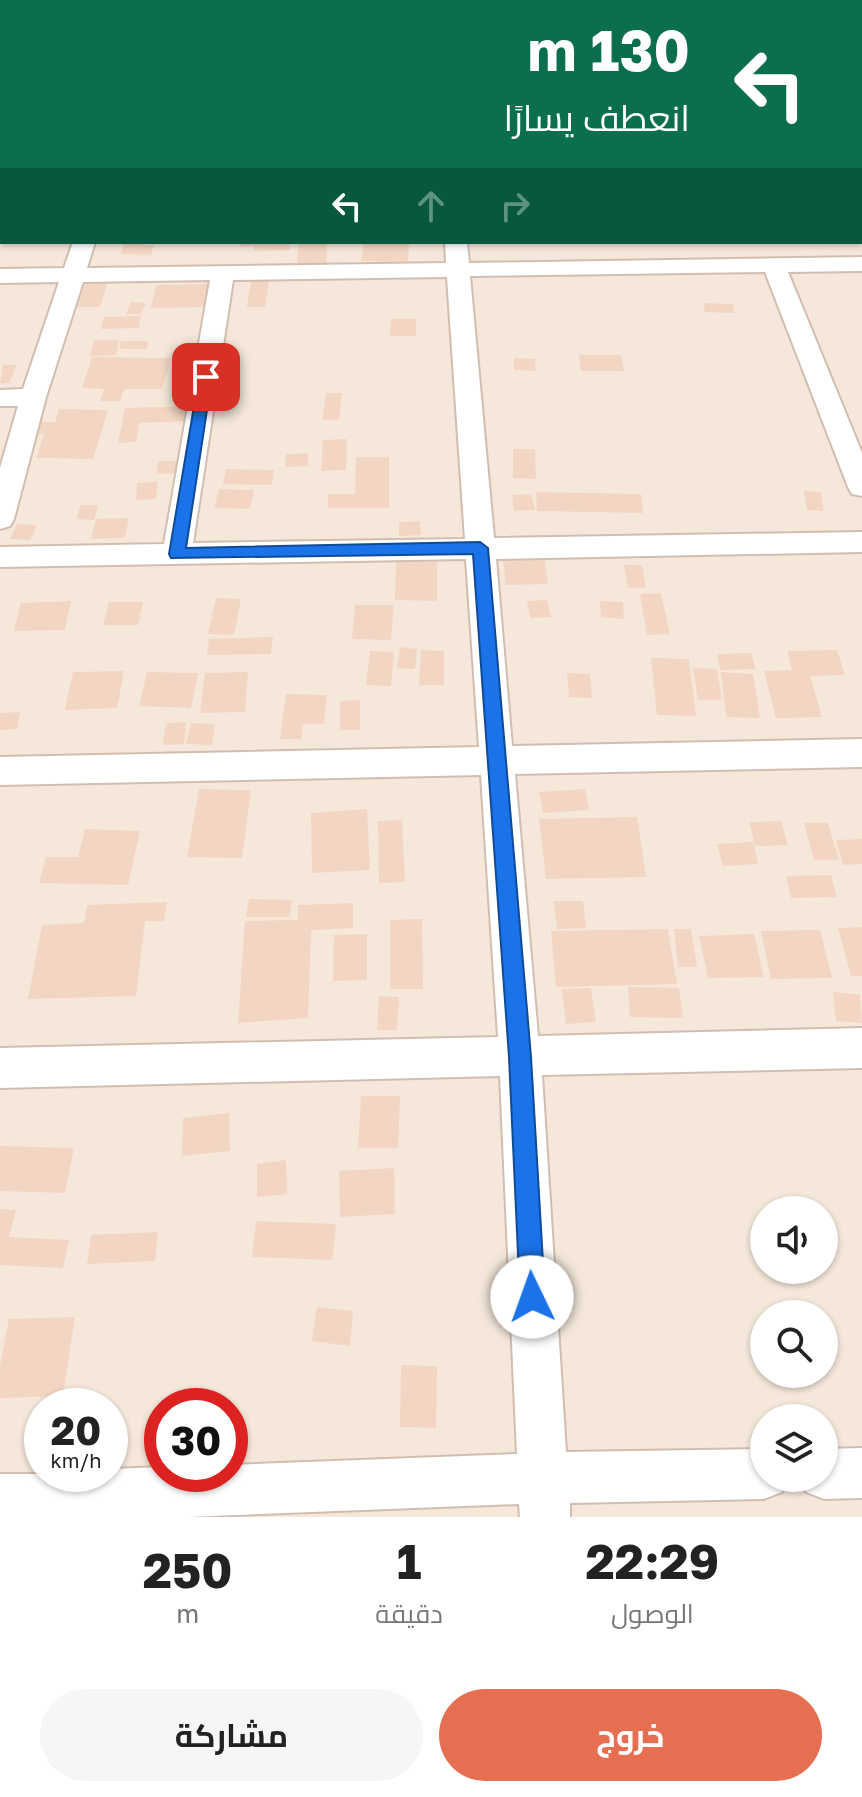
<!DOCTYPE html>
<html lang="ar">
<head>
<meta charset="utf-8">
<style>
  :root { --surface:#fff; --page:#f6f6f6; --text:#222; --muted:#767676; --accent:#e76f51 }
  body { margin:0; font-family:"Golos Text",Cairo,sans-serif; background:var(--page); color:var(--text); direction:rtl; height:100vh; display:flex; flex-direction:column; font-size:30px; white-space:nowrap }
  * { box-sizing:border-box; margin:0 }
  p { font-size:26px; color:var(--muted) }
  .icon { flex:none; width:44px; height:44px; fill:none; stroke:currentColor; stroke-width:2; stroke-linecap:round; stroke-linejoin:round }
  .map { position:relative; height:1517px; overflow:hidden; direction:ltr }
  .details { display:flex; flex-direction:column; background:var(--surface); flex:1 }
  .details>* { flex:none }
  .banner { position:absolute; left:0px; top:0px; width:862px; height:244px; box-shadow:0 2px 6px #0004; direction:rtl; background:#0b6e4f; color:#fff; overflow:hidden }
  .tools { position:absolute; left:750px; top:1196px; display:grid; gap:16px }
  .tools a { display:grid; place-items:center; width:88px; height:88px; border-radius:50%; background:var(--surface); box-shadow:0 2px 6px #0004; font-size:40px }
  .speed { position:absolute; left:24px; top:1388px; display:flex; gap:16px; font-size:40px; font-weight:700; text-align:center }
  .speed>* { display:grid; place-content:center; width:104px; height:104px; border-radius:50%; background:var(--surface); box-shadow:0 2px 6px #0004; line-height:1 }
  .speed small { font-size:20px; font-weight:400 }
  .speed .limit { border:12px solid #d22; background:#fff; color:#111 }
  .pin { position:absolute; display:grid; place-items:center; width:68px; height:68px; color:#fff; margin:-34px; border-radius:16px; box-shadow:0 4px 12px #0006 }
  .me { position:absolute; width:88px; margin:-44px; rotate:357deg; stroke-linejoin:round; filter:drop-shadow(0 0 6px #0008) }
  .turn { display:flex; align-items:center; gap:28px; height:168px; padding:0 40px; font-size:36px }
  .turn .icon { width:104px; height:104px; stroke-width:2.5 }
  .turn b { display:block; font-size:56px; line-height:68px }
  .lanes { display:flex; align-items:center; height:76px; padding:0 40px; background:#0003; justify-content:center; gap:40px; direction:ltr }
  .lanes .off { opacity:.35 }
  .eta { display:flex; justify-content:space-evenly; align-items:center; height:136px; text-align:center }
  .eta b { font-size:48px; font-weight:700; line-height:56px }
  .button { display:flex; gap:16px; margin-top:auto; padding:16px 40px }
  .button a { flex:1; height:92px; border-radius:48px; background:var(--accent); color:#fff; font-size:32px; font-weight:700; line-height:92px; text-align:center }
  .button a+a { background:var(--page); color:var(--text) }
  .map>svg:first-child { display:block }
  .residential { fill:#f5e8da; fill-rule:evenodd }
  .building { fill:#f3d5c3 }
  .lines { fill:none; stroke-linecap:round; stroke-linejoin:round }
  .street-casing { stroke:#d1beb0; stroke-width:4 }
  .street { fill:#fff; fill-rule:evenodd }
  .route { fill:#1a73e8; stroke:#114b97; stroke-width:2 }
</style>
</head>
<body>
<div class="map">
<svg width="862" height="1517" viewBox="0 0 862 1517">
  <rect width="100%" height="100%" fill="#fdf6ec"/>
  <!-- residential -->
  <path class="residential" d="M0,0h862v1517h-862zM2,2h858v240h-858zM764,1210h60v60h-60zM764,1314h60v60h-60zM42,1406h68v68h-68zM162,1406h68v68h-68zM764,1418h60v60h-60z"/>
  <!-- building -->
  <path class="building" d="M240,242h50v8l-37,1 1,-5 -15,1z
    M299,242h28l-1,21h-29z
    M364,242h45l-1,20 -47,-1z
    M124,244l30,1 -3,10 -30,-1z
    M86,281h22l-8,26h-23z
    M251,281h18l-4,26h-18z
    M213,284l-3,23 -59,1 5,-23z
    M131,302l15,1 -5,11h-15z
    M703,303l30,1 1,9 -29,-1z
    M141,316l-2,12 -38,1 3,-12z
    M391,319h25v17h-26z
    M94,340h25l-3,15 -26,1z
    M121,341h27l-1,8h-28z
    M579,355h42l3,16h-43z
    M92,357l79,1 -9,31h-38l-4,12h-20l4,-12 -22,-1z
    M514,358l21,1 1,12 -22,-1z
    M3,365h14l-8,18h-9z
    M326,393h16l-3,27h-17z
    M192,406l-2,15 -51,2 -3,19 -18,1 7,-35z
    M59,409l49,1 -15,49 -57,-1 8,-24h-8l5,-12h14z
    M347,439l-1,31 -25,1 2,-31z
    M513,449h22l1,30 -23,-1z
    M308,453v13l-23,1 1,-13z
    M356,457h33v51h-61v-14h27z
    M158,461h23l-2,12 -23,1z
    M226,469l48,1 -2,15 -49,-1z
    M158,482l-2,17 -20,1 1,-17z
    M219,489l35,1 -4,19 -36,-1z
    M804,491l17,1 3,19 -17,-1z
    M536,492l105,2 2,19 -106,-2z
    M531,494l4,16 -21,1 -2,-16z
    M81,505h17l-4,15 -18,-1z
    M129,518l-4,20 -34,1 5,-20z
    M420,521l1,14 -22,1v-14z
    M17,524l20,1 -7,15 -20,-1z
    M544,557l4,27 -42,1 -3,-27z
    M396,562h41v39l-42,-1z
    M624,565h18l4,23h-18z
    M661,593l9,41 -23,1 -7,-41z
    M216,598l25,1 -7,36 -26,-1z
    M547,600l4,17 -21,1 -3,-17z
    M71,601l-6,29 -51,1 7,-28z
    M600,601l23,1 1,17 -23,-2z
    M109,602h34l-5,23h-35z
    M355,605h39l-3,35 -39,-1z
    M273,637l-2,17 -64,1 2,-16z
    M400,647l17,2 -2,20 -18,-1z
    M421,650l23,1v34h-25z
    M837,650l8,25 -35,1 12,41 -46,1 -12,-47 28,-1 -5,-19z
    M370,651l24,1 -3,34 -25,-1z
    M751,653l5,16 -36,1 -3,-16z
    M651,658l38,1 7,57 -39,-1z
    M693,668l24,1 5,31h-24z
    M124,671l-7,37 -52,2 8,-38z
    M147,672l51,1 -7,35 -52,-2z
    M248,672l-3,40 -45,1 5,-40z
    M721,672l32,2 7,44 -34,-1z
    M567,673l23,1 2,24 -23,-1z
    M286,694l41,1 -3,29h-21l-2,15h-21z
    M360,700v30h-20v-29z
    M20,712l-3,17 -17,1v-17z
    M186,722l-2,22 -21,1 3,-22z
    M191,723l24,1 -3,21 -26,-1z
    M199,789l52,1 -9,68 -55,-1z
    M585,789l4,21 -46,3 -4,-21z
    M367,809l3,61 -58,3 -1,-60z
    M637,817l9,60 -100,2 -7,-60z
    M402,820l3,62 -26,1 -1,-62z
    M781,821l7,24 -33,1 -6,-24z
    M804,823h24l11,37h-25z
    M85,829l55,2 -12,54 -89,-2 7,-26h32z
    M862,839v25l-19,1 -7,-25z
    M753,842l5,22 -35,2 -6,-22z
    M831,875l6,22 -46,1 -5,-22z
    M249,899l43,1 -2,17h-44z
    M554,901h29l3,27 -29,1z
    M167,902l-3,19h-19l-9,75 -108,3 14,-74 42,-2 3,-18z
    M353,903v25l-42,2 -3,88 -70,5 7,-102 53,-1v-15z
    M422,919l1,70h-33v-69z
    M862,927v49h-11l-13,-48z
    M668,929l9,55 -121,3 -5,-56z
    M674,929h17l6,38h-19z
    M820,930l12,48 -61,1 -10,-48z
    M367,934v46l-34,1 1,-46z
    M754,934l10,43 -56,1 -9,-42z
    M628,987l51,1 4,30 -53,-1z
    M591,988l5,34 -30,2 -4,-35z
    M833,992l27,3 2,28 -26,-2z
    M379,996l20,1 -2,33h-20z
    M361,1096h39l-2,52h-40z
    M229,1113l1,38 -48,5 1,-38z
    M0,1146l74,2 -9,45 -65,-2z
    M286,1160l1,34 -30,3v-33z
    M394,1168l1,46 -55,3 -1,-46z
    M0,1209l16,1 -7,27 60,3 -6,28 -63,-3z
    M256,1221l80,3 -4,36 -80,-3z
    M158,1232l-3,29 -68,3 4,-29z
    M317,1307l36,4 -3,35 -38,-5z
    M75,1317l-12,79 -63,2v-33l9,-46z
    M401,1365l36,1 -1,62 -36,-1z"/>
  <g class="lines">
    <defs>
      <path id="street" d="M148,0h18l-19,2z
        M428,0h18v2h-18z
        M775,0h18l1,2h-18z
        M860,5h2v10h-2z
        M0,16h2v10h-2z
        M860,74h2v12h-2z
        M0,83h2v12h-2z
        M860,149h2v16h-2z
        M73,242h22l-8,26 359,-5 -1,-21h22l2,21 393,-6v14l-74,1 74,181v43l-10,-2 -4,-7 -83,-215 -295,4 24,262 368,-6v20l-366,7 16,187 350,-7v28l-347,7 23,262 324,-8v40l-320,7 24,377 198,-3v29h23l-5,14 -18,7 -194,4v14h-50l-1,-13 -333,13h-186v-43h110v-5l52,-2v7h68v-9l287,-11 -17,-378 -500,12v-40l498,-11 -17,-262 -481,10v-28l479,-10 -13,-188 -466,8v-20l164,-3 46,-264 -127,2 -37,115 -32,122 -4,7 -10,3v-61l18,-62h-18v-16l23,-1 36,-107 -59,1v-14l64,-1zM447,277l18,262 -272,4 40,-263z
        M862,1448v50l-38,1 -18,-7 -5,-14h23v-29z"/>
    </defs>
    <!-- street casing -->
    <use href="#street" class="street-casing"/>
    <!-- street -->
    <use href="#street" class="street"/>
  </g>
  <!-- route -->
  <path class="route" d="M206,373l6,4 -26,171 294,-6 8,6 43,509 14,240 -4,9 -9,4 -9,-4 -3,-9 -11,-240 -36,-503 -302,4 -2,-4 30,-177z"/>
</svg>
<div class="tools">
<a><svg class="icon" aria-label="sound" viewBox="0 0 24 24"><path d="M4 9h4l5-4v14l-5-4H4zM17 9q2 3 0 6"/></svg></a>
<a><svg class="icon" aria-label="search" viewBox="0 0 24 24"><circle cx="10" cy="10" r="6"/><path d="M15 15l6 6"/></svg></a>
<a><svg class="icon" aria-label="layers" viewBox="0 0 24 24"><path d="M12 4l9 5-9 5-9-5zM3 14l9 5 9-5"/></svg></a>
</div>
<div class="speed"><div>20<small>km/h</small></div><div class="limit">30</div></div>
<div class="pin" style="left:206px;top:377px;background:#d93025"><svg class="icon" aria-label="arrive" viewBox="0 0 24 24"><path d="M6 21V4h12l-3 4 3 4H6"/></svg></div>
<svg class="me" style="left:532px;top:1297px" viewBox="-20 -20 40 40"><circle r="19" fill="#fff"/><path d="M0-13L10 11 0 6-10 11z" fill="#1a73e8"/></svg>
<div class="banner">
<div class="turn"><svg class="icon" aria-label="left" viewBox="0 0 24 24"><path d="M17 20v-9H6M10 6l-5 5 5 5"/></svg><div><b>130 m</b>انعطف يسارًا</div></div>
<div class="lanes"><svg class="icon" aria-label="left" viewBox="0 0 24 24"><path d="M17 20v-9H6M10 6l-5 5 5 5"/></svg><svg class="icon off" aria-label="ahead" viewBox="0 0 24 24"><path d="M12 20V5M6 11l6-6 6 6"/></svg><svg class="icon off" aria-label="right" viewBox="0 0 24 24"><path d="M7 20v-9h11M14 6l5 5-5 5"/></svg></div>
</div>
</div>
<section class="details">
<div class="eta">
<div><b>22:29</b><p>الوصول</p></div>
<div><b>1</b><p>دقيقة</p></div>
<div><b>250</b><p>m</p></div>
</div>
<div class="button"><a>خروج</a><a>مشاركة</a></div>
</section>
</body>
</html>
